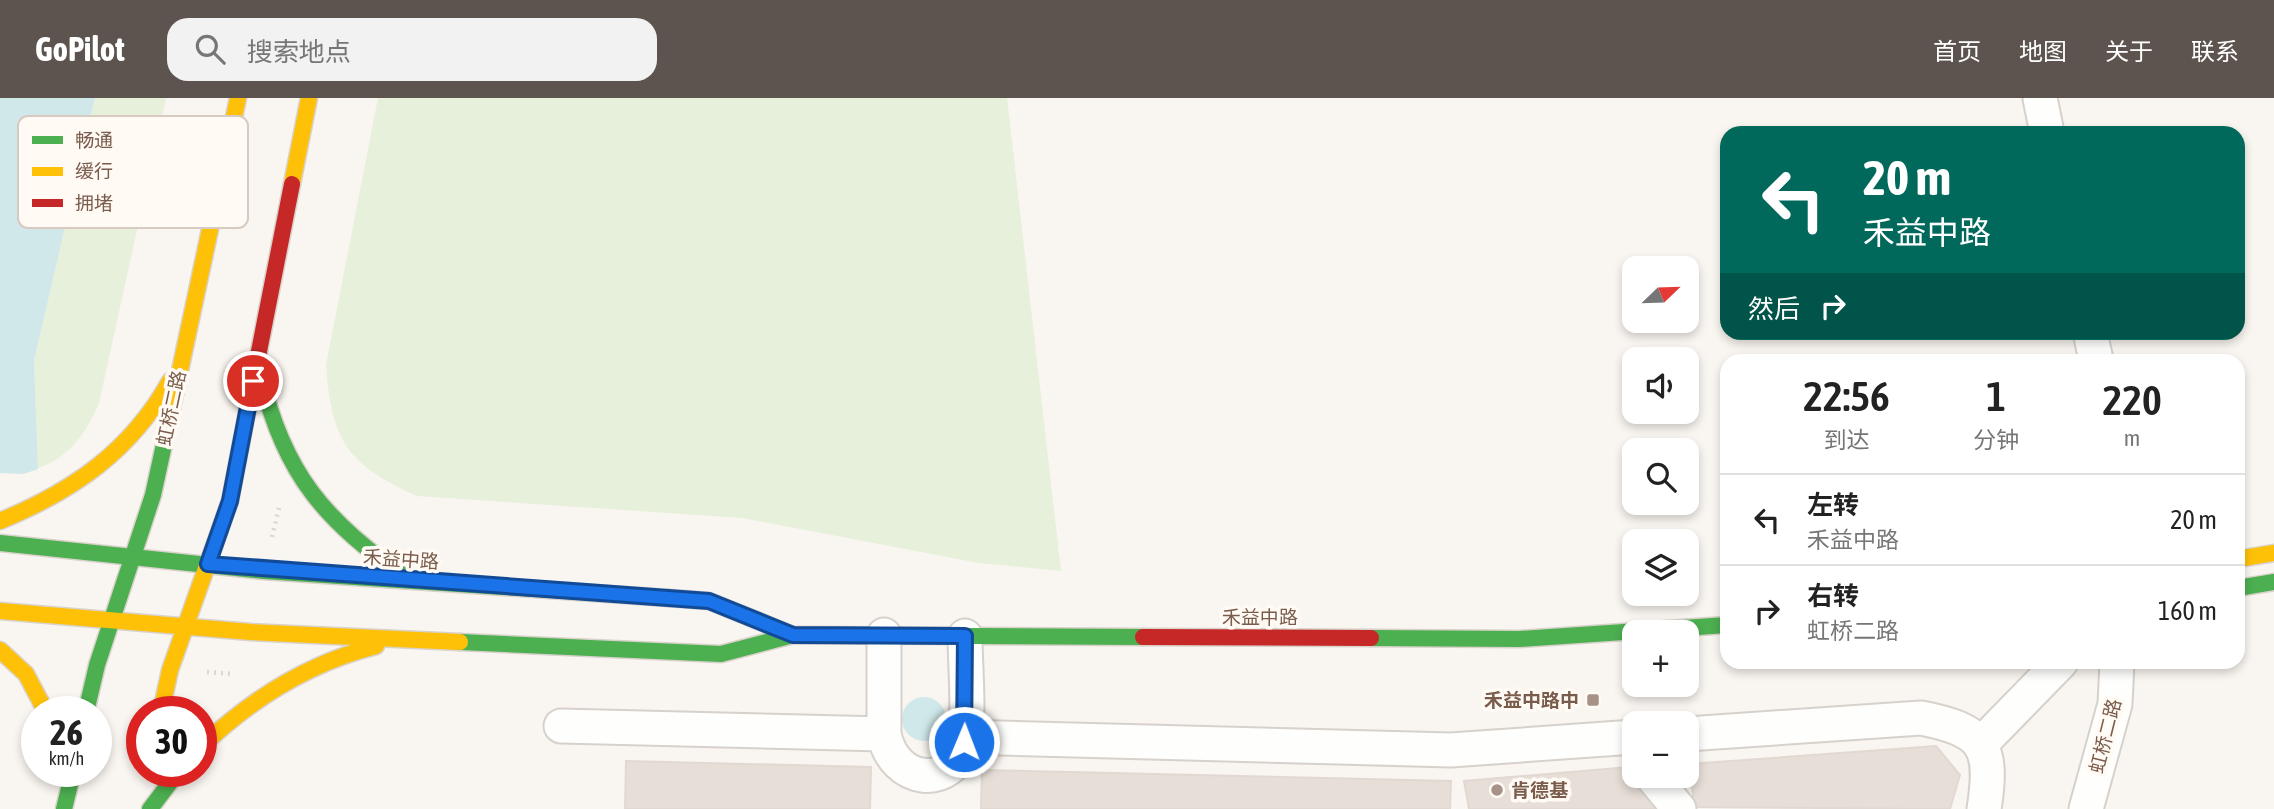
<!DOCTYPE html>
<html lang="zh">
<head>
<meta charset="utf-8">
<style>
  :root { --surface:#fff; --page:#f2f2f2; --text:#222; --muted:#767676; --line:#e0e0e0; --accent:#5d544f }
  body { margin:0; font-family:"Asap Condensed","Noto Sans SC",sans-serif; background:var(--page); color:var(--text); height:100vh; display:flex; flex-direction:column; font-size:26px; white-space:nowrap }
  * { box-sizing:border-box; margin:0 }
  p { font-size:23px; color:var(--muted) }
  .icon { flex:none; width:38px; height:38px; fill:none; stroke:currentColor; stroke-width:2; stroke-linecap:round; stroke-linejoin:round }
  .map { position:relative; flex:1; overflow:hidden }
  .panel { position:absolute; left:1720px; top:256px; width:525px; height:315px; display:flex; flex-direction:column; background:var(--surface); border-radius:21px; box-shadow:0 4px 10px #0003 }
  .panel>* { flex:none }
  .banner { position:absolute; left:1720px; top:28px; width:525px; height:214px; border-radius:21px; box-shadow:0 4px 10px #0003; background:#00695c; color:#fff; overflow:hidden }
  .needle { width:46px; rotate:67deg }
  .controls { position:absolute; left:1622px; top:158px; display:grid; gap:14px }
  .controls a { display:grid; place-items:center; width:77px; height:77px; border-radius:14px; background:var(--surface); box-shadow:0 4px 10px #0003; font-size:35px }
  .speed { position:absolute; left:21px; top:598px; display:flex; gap:14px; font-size:35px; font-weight:700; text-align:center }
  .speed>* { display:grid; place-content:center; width:91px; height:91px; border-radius:50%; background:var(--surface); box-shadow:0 4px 10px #0003; line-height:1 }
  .speed small { font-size:18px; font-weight:400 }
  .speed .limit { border:10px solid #d22; background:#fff; color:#111 }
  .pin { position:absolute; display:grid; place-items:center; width:60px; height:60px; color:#fff; margin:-30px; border:4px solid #fff; border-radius:50%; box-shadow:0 2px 7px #0007 }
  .me { position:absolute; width:77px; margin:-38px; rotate:1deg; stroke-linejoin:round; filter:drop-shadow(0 0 5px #0008) }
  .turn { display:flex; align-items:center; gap:24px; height:147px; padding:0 28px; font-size:32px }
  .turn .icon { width:91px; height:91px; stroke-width:2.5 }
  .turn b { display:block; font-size:49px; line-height:60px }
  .then { display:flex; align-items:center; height:66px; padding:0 28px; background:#0003; gap:14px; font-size:26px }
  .eta { display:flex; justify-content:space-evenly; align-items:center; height:119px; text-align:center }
  .eta b { font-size:42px; font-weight:600; line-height:49px }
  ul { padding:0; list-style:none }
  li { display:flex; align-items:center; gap:21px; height:91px; padding:0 28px; border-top:2px solid var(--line) }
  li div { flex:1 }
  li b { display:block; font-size:26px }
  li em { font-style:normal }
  header { display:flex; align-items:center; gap:42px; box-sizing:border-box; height:98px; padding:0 35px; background:var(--accent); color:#fff }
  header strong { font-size:33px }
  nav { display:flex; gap:38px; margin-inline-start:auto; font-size:24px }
  .search { width:490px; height:63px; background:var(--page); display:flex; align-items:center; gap:18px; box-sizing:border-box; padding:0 24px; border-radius:21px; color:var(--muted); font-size:26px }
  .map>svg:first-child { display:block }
  .green { fill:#e7f0db }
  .water { fill:#d0e8ea }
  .pier { fill:#f9f5f0 }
  .building { fill:#e6ded7; stroke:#e2d8d2; stroke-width:2 }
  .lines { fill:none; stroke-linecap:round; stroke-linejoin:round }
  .street-casing { stroke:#d7d1cb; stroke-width:37 }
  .fast-casing { stroke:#d9d2cb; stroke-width:19 }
  .slow-casing { stroke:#d9d2cb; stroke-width:19 }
  .jam-casing { stroke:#d9d2cb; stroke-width:19 }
  .path { stroke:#dcd5d0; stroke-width:4.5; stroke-dasharray:2 5; stroke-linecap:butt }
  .street { stroke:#fefefd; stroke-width:33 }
  .fast { stroke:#4caf50; stroke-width:16 }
  .slow { stroke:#ffc107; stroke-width:16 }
  .jam { stroke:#c62828; stroke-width:16 }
  .route-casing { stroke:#114b97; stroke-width:18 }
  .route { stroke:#1a73e8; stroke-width:12 }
  .poi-dot { fill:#a69286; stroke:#fffaf3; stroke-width:2.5 }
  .labels { text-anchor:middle; stroke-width:7; stroke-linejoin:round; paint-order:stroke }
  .street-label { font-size:19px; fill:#7a5c4d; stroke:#fffaf3 }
  .poi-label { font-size:19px; font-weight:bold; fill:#7a5c4d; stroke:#fffaf3; text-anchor:end }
  .key { fill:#fffaf3; stroke:#d7cbc1; stroke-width:2 }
  .key-label { font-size:19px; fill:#7a5c4d }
</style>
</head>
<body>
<header>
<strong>GoPilot</strong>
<div class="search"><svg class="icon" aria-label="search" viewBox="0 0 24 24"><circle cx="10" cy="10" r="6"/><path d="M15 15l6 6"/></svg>搜索地点</div>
<nav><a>首页</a><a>地图</a><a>关于</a><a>联系</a></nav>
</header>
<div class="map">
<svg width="2274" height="711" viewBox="0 0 2274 711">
  <rect width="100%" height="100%" fill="#f9f5f0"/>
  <!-- green -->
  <path class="green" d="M95,0h71l-67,305c-12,29 -30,55 -61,65l-4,-107z
    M378,0h629l54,473 -82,-8 -237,-45 -325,-22c-70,-32 -85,-54 -91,-131z"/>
  <!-- water -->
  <path class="water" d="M0,0h95l-61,263 4,107 -38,138z
    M902 621a22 22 0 1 1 44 0a22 22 0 1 1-44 0Z"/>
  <!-- pier -->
  <path class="pier" d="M42,370l-39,139 -3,2v-136l23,1z"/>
  <!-- building -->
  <path class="building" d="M1936,648l24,29 -10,34 -256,-2 -4,-43z
    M626,663l245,6 -1,42h-245z
    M1629,669l33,42h-193l-5,-28z
    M982,672l469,11 -1,28h-469z"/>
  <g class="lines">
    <defs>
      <path id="street" d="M2040,0l7,35
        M2090,234l6,28
        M884,537v99c10,51 69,56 80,9 6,-28 1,-77 1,-107
        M561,628l323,8
        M1687,636l234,-16c63,12 73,28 63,91
        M964,639l487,13 183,-13
        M1980,647l81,-83
        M1651,677l28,34
        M2086,711l29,-105 2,-42"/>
      <path id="fast" d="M260,274c23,103 66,150 151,209
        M0,445l264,28 405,27
        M2238,490l36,-6
        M1371,540l149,1 207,-14
        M460,544l261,12 72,-19 350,2
        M86,614l11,-47 56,-170 19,-87
        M64,711l9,-37
        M150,711l28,-37"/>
      <path id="slow" d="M292,86l17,-86
        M172,310l66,-310
        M0,423c73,-30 131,-70 170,-140
        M2238,461l36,-6
        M669,500l40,3 84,34
        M0,513l251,21 209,10
        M0,552l26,24 20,38
        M161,614l9,-42 60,-169 20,-104
        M201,649c50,-48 108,-84 175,-101"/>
      <path id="jam" d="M250,299l42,-213
        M1143,539l228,1"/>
    </defs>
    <!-- street casing -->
    <use href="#street" class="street-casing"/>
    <!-- fast casing -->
    <use href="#fast" class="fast-casing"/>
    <!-- slow casing -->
    <use href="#slow" class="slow-casing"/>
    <!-- jam casing -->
    <use href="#jam" class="jam-casing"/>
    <!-- path -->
    <path class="path" d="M272,439l7,-29
      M207,574l26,2"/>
    <!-- street -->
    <use href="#street" class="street"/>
    <!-- fast -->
    <use href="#fast" class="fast"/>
    <!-- slow -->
    <use href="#slow" class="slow"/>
    <!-- jam -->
    <use href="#jam" class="jam"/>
  </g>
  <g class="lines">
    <defs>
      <path id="route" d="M253,283l-23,120 -22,63 501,37 84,34 172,1 -1,106"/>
    </defs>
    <!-- route casing -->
    <use href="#route" class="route-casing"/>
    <!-- route -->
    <use href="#route" class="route"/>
  </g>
  <!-- markers -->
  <g class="poi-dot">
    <rect x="1586" y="595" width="14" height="14" rx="3.5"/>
    <circle cx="1497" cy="692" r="7"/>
  </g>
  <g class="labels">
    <!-- street labels -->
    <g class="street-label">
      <text transform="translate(171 310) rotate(-78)" y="7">虹桥二路</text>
      <text transform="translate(401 461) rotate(4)" y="7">禾益中路</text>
      <text x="1260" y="526">禾益中路</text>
      <text transform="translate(2105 638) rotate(-76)" y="7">虹桥二路</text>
    </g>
    <!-- poi labels -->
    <g class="poi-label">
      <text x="1579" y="609">禾益中路中</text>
      <text x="1511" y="699" text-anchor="start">肯德基</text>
    </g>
  </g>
  <!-- legend -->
  <rect x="18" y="18" width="230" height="112" rx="10" class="key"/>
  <rect x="32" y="38" width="31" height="8" fill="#4caf50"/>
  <rect x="32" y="69" width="31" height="9" fill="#ffc107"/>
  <rect x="32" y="101" width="31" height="8" fill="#c62828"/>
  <g class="key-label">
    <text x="75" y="49">畅通</text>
    <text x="75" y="80">缓行</text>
    <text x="75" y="112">拥堵</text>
  </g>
</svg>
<div class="controls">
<a><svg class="needle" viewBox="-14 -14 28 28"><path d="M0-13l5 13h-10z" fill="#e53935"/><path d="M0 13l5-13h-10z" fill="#767676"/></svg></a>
<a><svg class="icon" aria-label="sound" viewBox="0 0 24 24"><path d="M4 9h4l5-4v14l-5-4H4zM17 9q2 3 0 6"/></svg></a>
<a><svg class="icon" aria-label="search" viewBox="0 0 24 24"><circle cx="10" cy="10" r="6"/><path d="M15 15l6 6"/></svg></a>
<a><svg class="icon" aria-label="layers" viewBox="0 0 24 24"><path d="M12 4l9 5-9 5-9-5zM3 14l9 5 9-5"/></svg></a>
<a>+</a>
<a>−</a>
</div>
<div class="speed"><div>26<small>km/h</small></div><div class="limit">30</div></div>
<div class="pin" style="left:253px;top:283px;background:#d93025"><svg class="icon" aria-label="arrive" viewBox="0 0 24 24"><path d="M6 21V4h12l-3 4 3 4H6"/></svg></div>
<svg class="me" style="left:964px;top:644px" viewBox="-20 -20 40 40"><circle r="17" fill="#1a73e8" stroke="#fff" stroke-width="3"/><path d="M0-11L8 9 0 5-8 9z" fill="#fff"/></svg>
<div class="banner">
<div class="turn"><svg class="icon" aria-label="left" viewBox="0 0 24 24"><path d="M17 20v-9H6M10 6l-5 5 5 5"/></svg><div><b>20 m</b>禾益中路</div></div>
<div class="then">然后<svg class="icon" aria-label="right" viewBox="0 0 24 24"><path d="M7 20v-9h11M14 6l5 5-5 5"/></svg></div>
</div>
<section class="panel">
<div class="eta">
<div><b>22:56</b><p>到达</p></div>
<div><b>1</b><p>分钟</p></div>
<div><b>220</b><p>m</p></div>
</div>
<ul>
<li><svg class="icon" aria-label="left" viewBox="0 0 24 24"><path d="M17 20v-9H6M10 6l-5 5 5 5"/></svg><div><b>左转</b><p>禾益中路</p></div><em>20 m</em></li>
<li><svg class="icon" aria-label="right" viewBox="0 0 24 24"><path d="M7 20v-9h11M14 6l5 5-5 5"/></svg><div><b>右转</b><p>虹桥二路</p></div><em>160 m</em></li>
</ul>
</section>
</div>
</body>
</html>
